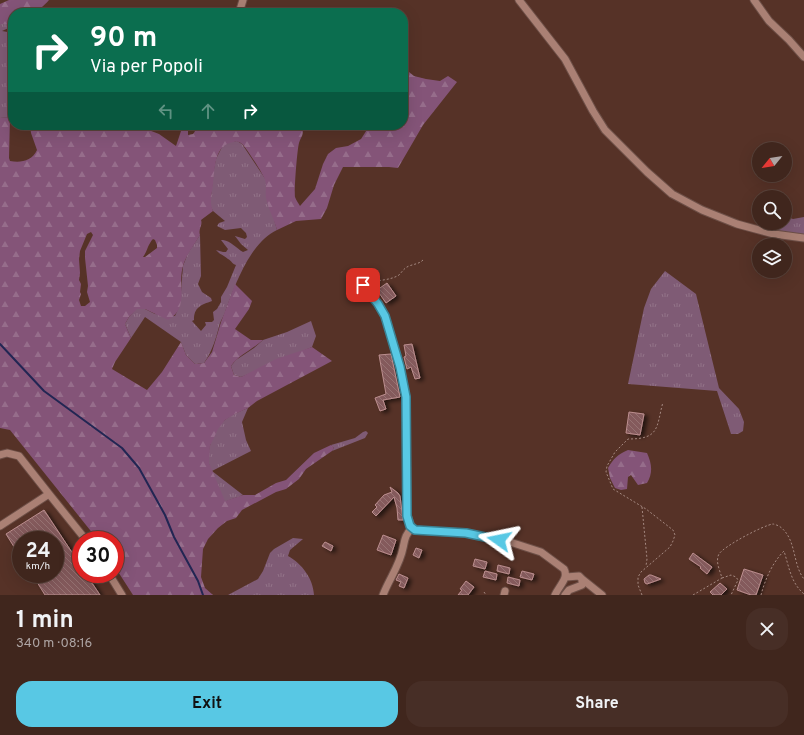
<!DOCTYPE html>
<html lang="en">
<head>
<meta charset="utf-8">
<style>
  :root { --surface:#40261d; --page:#472e26; --text:#f1f3f6; --muted:#aea5a4; --line:#59433b; --accent:#58c8e4 }
  body { margin:0; font-family:Overpass,sans-serif; background:var(--page); color:var(--text); height:100vh; display:flex; flex-direction:column; font-size:15px; white-space:nowrap }
  * { box-sizing:border-box; margin:0 }
  p { font-size:13px; color:var(--muted) }
  .icon { flex:none; width:22px; height:22px; fill:none; stroke:currentColor; stroke-width:2; stroke-linecap:round; stroke-linejoin:round }
  .map { position:relative; height:595px; overflow:hidden }
  .panel { display:flex; flex-direction:column; background:var(--surface); flex:1 }
  .panel>* { flex:none }
  .top-card { position:absolute; left:8px; top:8px; width:400px; height:122px; border-radius:16px; box-shadow:0 4px 16px #0002,0 0 0 1px var(--line); background:#0b6e4f; color:#fff; overflow:hidden }
  .needle { width:26px; rotate:240deg }
  .fabs { position:absolute; left:752px; top:142px; display:grid; gap:8px }
  .fabs a { display:grid; place-items:center; width:40px; height:40px; border-radius:50%; background:var(--surface); box-shadow:0 4px 16px #0002,0 0 0 1px var(--line); font-size:20px }
  .speed { position:absolute; left:12px; top:531px; display:flex; gap:8px; font-size:20px; font-weight:700; text-align:center }
  .speed>* { display:grid; place-content:center; width:52px; height:52px; border-radius:50%; background:var(--surface); box-shadow:0 4px 16px #0002,0 0 0 1px var(--line); line-height:1 }
  .speed small { font-size:10px; font-weight:400 }
  .speed .limit { border:6px solid #d22; background:#fff; color:#111 }
  .pin { position:absolute; display:grid; place-items:center; width:34px; height:34px; color:#fff; margin:-17px; border-radius:8px; box-shadow:0 2px 6px #0006 }
  .me { position:absolute; width:44px; margin:-22px; rotate:282deg; stroke-linejoin:round; filter:drop-shadow(0 0 3px #0008) }
  .turn { display:flex; align-items:center; gap:14px; height:84px; padding:0 16px; font-size:18px }
  .turn .icon { width:52px; height:52px; stroke-width:2.5 }
  .turn b { display:block; font-size:28px; line-height:34px }
  .lanes { display:flex; align-items:center; height:38px; padding:0 16px; background:#0003; justify-content:center; gap:20px; direction:ltr }
  .lanes .off { opacity:.35 }
  .round { display:grid; place-items:center; flex:none; width:42px; height:42px; border-radius:16px; background:var(--page) }
  .overview { display:flex; align-items:center; justify-content:space-between; height:68px; padding:0 16px }
  h1 { font-size:24px; font-weight:700; line-height:30px }
  .primary-button { display:flex; gap:8px; margin-top:auto; padding:8px 16px }
  .primary-button a { flex:1; height:46px; border-radius:16px; background:var(--accent); color:#111; font-size:16px; font-weight:700; line-height:46px; text-align:center }
  .primary-button a+a { background:var(--page); color:var(--text) }
  .map>svg:first-child { display:block }
  .grass { fill:url(#grass-tufts) }
  .forest { fill:url(#forest-firs); fill-rule:evenodd }
  .lines { fill:none; stroke-linecap:round; stroke-linejoin:round }
  .stream { stroke:#222653; stroke-width:2 }
  .building { fill:url(#building-back-hatch); stroke:#bc8e8f; filter:url(#shadow) }
  .minor-casing { stroke:#6d4f47; stroke-width:9 }
  .path { stroke:#a58981; stroke-width:1; stroke-dasharray:2 2; stroke-linecap:butt }
  .minor { stroke:#aa8074; stroke-width:7 }
  .route-casing { stroke:#398294; stroke-width:10 }
  .route { stroke:#58c8e4; stroke-width:7 }
</style>
</head>
<body>
<div class="map">
<svg width="804" height="595" viewBox="0 0 804 595">
  <defs>
    <pattern id="grass-tufts" width="24" height="20" patternUnits="userSpaceOnUse"><rect width="24" height="20" fill="#7f5b75"/><path d="M3 7l-1-3M5 7V3M7 7l1-3M15 17l-1-3M17 17v-4M19 17l1-3" fill="none" stroke="#927388"/></pattern>
    <pattern id="forest-firs" width="22" height="20" patternUnits="userSpaceOnUse"><rect width="22" height="20" fill="#845478"/><path d="M5 1l3.5 6h-7zM16 11l3.5 6h-7z" fill="#966d8b"/></pattern>
    <pattern id="building-back-hatch" width="6" height="6" patternUnits="userSpaceOnUse"><rect width="6" height="6" fill="#845a5b"/><path d="M-1 5l2 2M0 0l6 6M5-1l2 2" fill="none" stroke="#967272"/></pattern>
    <filter id="shadow"><feDropShadow dx="3.5" dy="2" stdDeviation="2" flood-color="#0009"/></filter>
  </defs>
  <rect width="100%" height="100%" fill="#563227"/>
  <!-- grass -->
  <path class="grass" d="M0,24h13v2l-11,5 11,2v84l-13,1z
    M237,141l5,3 24,36v11l11,39c-27,13 -41,53 -51,79 -1,5 -4,9 -6,14 -4,15 -7,27 -16,40l-9,1 -9,-9 -5,-13 -36,-25 -14,21 -6,-14 4,-7 7,-8h9l10,5 20,2 5,-11 3,-39 5,-13 12,-18 1,41 -3,8 4,8 9,6 1,3c-11,4 -18,6 -18,19l-2,1 9,10 5,-6 -1,-3h7l2,-2 -1,-8 4,-3 4,-7v-5l6,-10 9,-22c-4,-1 -4,-4 -8,-6 -4,-4 -8,-4 -12,-9l7,2h3l2,-3 -7,-9h2c8,1 13,8 20,12l5,-2 -7,-6 -6,-8 10,3 2,-2 -1,-4 -5,-5 -16,2 -8,-4 2,-3 6,-2 -12,-10 -3,-6 4,-36 2,-10 7,-14 7,-3z
    M785,216l8,3 11,-2v20l-39,-8 7,-6h13z
    M665,271l31,23 23,94 20,21 5,13 -1,9 -5,3h-7l-14,-43 -89,-7 16,-76 7,-19z
    M311,321l5,15 -4,11 -71,30 -7,-2 -3,-9 5,-6 18,-12 9,-8 24,-8z
    M248,408l-6,14 4,18 5,11 -39,20 31,24 -19,7c-5,-12 -13,-25 -15,-38 -3,-14 5,-36 17,-45 7,-5 15,-8 22,-11z
    M366,431l2,2 -3,5 -33,13 2,-3 -3,-3 24,-7 8,-6z
    M293,538l10,1 -13,11 -2,6c14,8 25,22 26,39h-86l30,-16 5,-8 7,-18 4,-4z"/>
  <!-- forest -->
  <path class="forest" d="M9,0h40c-12,14 -19,13 -36,13v11h-13v-20z
    M403,70l6,2 5,4 12,3 14,2 8,-5 9,6 -34,43 -25,43 -9,-1h-46l-9,18 -7,23 -6,11 -25,2 -19,9c-3,-11 -9,-22 -11,-32 -1,-6 1,-13 -1,-18 -1,-5 -20,-34 -23,-36 -2,-2 -5,-3 -8,-2 -20,2 -19,27 -21,42 -1,10 -4,17 0,27l-12,9c2,5 -3,9 -1,15 -6,10 -14,20 -17,31 -6,19 7,42 -15,54l-23,-11h-8l-8,8 -4,7 6,14 -16,24 -3,7 35,21 15,-18 19,-30 5,13 9,9 9,-1 8,-11 9,-30 14,-38 17,17 -3,8 -14,20 16,11h12c-10,9 -24,15 -32,26l3,9 7,2 35,-18 36,-12 20,14 -75,40 -9,7 -13,6 -10,6 -7,9 -8,17 -1,17 16,38 18,-6h12l21,-12 10,-3 28,-27 17,-8 3,3 -2,3 -26,18 -7,10 -13,10 -10,3 -34,18 -6,8 -9,3 -9,7 -10,11 -5,10 -2,28 4,11 8,7h2h-82l-18,-28v-27h-17l-88,-110 -10,-2v-310l10,-1 -1,41 1,3c11,2 22,0 27,-11l-6,-17 -1,-8h113l3,4 13,5 17,12 5,-15 4,-5 3,1v8l5,-1c2,-2 2,-4 4,-6 7,-4 19,-1 25,2l4,-4v-1h76c2,11 0,9 -3,18 -2,8 -5,48 -4,54 1,3 4,7 5,9l15,-17 8,-25 5,-10 8,-6 12,-2 13,-7 9,-14h33zM91,232l2,3 -8,16v7l3,28 -1,6 3,10 -5,4h-4l-2,-6 2,-6 -1,-2 1,-8 -2,-4 1,-7 -1,-14 1,-8 7,-17zM153,239l2,1 2,5v3l-12,9h-2c4,-5 5,-13 10,-18z
    M628,450l19,3c5,11 6,20 0,30l-9,2 -7,-10 -3,2 -1,12 -6,1 -6,-2 -5,-10 -2,-10c6,-10 9,-13 20,-18z"/>
  <g class="lines">
    <!-- stream -->
    <path class="stream" d="M0,344l44,47 78,57 17,20 26,47 9,22 24,44 5,14"/>
  </g>
  <!-- building -->
  <path class="building" d="M387,283l9,13 -10,7 -9,-13z
    M412,344l8,34 -5,1 -4,-12 -4,2 -3,-12 2,-1 -2,-11z
    M391,354l9,43 -17,3 3,9 -6,2 -5,-13 11,-4 -7,-39z
    M629,412l15,2 -4,21 -14,-2z
    M390,487l8,6 2,3 3,24h-5l-1,-12 -3,-11 -18,19 -4,-4 5,-5 -2,-2 9,-10 8,-3z
    M44,510l37,56v8h5l14,21h-55l-13,-21h23v-34h-34v18l-15,-24z
    M383,535l13,5 -5,15 -14,-5z
    M325,542l8,4 -2,5 -9,-5z
    M416,548l6,2 -3,8 -6,-3z
    M693,553l19,14 -5,7 -7,-6 1,-1 -12,-8z
    M475,559l12,3 -2,7 -12,-3z
    M498,565l12,3 -1,6 -12,-3z
    M744,569l19,6 -7,20h-5l-14,-5z
    M485,571l12,3 -1,6 -13,-3z
    M522,571l12,3 -2,6 -12,-3z
    M399,574l9,4 -4,10 -5,-2 2,-4 -5,-2z
    M649,575h2l10,4 -14,5 -2,-1 -1,-4z
    M508,577l12,3 -1,6 -12,-3z
    M466,581l8,6 -6,8h-10l4,-5 -2,-1z
    M720,583l7,6 -6,6h-8l-3,-3z"/>
  <g class="lines">
    <defs>
      <path id="minor" d="M519,0l46,59 28,52 12,19 42,42 25,22 30,16 35,14 37,10 30,4
        M754,0l15,21 20,19 15,17
        M239,13l4,-13
        M363,285l16,19 6,12 15,51 6,30 1,118 4,11 4,4 51,3 44,9 31,10 23,17c5,9 -5,17 -9,26
        M0,455l7,-2 12,3 30,38 -49,32
        M49,494l37,46
        M109,574l13,21
        M582,579l20,16
        M383,595c6,-16 17,-30 20,-47 2,-9 2,-13 9,-20
        M504,595l1,-4
        M565,595l4,-5 13,-5v-6l-3,-3 -13,1"/>
    </defs>
    <!-- minor casing -->
    <use href="#minor" class="minor-casing"/>
    <!-- path -->
    <path class="path" d="M371,282c9,-2 20,-2 28,-7 3,-3 5,-7 10,-9 5,-2 10,-2 14,-6
      M642,507l5,52 -1,7
      M722,578l9,-3 5,2 2,3 -7,15
      M484,592l2,3
      M642,595l-4,-10v-8l3,-5 29,-25 3,-6 2,-6 -2,-5 -27,-21 -33,-20 -7,-17 1,-6 8,-14 13,-13c32,0 28,-11 35,-37
      M693,595l29,-17c-2,-7 -7,-17 -3,-24 5,-8 45,-29 54,-30 1,0 6,2 6,2 18,12 13,38 25,53
      M761,595c4,-15 11,-32 23,-44 5,16 7,32 20,43"/>
    <!-- minor -->
    <use href="#minor" class="minor"/>
  </g>
  <g class="lines">
    <defs>
      <path id="route" d="M363,285l15,19 7,12 15,51 6,30 1,119 3,10 5,4 51,3 33,7"/>
    </defs>
    <!-- route casing -->
    <use href="#route" class="route-casing"/>
    <!-- route -->
    <use href="#route" class="route"/>
  </g>
</svg>
<div class="fabs">
<a><svg class="needle" viewBox="-14 -14 28 28"><path d="M0-13l5 13h-10z" fill="#e53935"/><path d="M0 13l5-13h-10z" fill="#aea5a4"/></svg></a>
<a><svg class="icon" aria-label="search" viewBox="0 0 24 24"><circle cx="10" cy="10" r="6"/><path d="M15 15l6 6"/></svg></a>
<a><svg class="icon" aria-label="layers" viewBox="0 0 24 24"><path d="M12 4l9 5-9 5-9-5zM3 14l9 5 9-5"/></svg></a>
</div>
<div class="speed"><div>24<small>km/h</small></div><div class="limit">30</div></div>
<div class="pin" style="left:363px;top:285px;background:#d93025"><svg class="icon" aria-label="arrive" viewBox="0 0 24 24"><path d="M6 21V4h12l-3 4 3 4H6"/></svg></div>
<svg class="me" style="left:499px;top:540px" viewBox="-20 -20 40 40"><path d="M0-17L14 15 0 8-14 15z" fill="#58c8e4" stroke="#fff" stroke-width="4"/></svg>
<div class="top-card">
<div class="turn"><svg class="icon" aria-label="right" viewBox="0 0 24 24"><path d="M7 20v-9h11M14 6l5 5-5 5"/></svg><div><b>90 m</b>Via per Popoli</div></div>
<div class="lanes"><svg class="icon off" aria-label="left" viewBox="0 0 24 24"><path d="M17 20v-9H6M10 6l-5 5 5 5"/></svg><svg class="icon off" aria-label="ahead" viewBox="0 0 24 24"><path d="M12 20V5M6 11l6-6 6 6"/></svg><svg class="icon" aria-label="right" viewBox="0 0 24 24"><path d="M7 20v-9h11M14 6l5 5-5 5"/></svg></div>
</div>
</div>
<section class="panel">
<div class="overview"><div><h1>1 min</h1><p>340 m · 08:16</p></div><a class="round"><svg class="icon" aria-label="close" viewBox="0 0 24 24"><path d="M6 6l12 12M18 6L6 18"/></svg></a></div>
<div class="primary-button"><a>Exit</a><a>Share</a></div>
</section>
</body>
</html>
